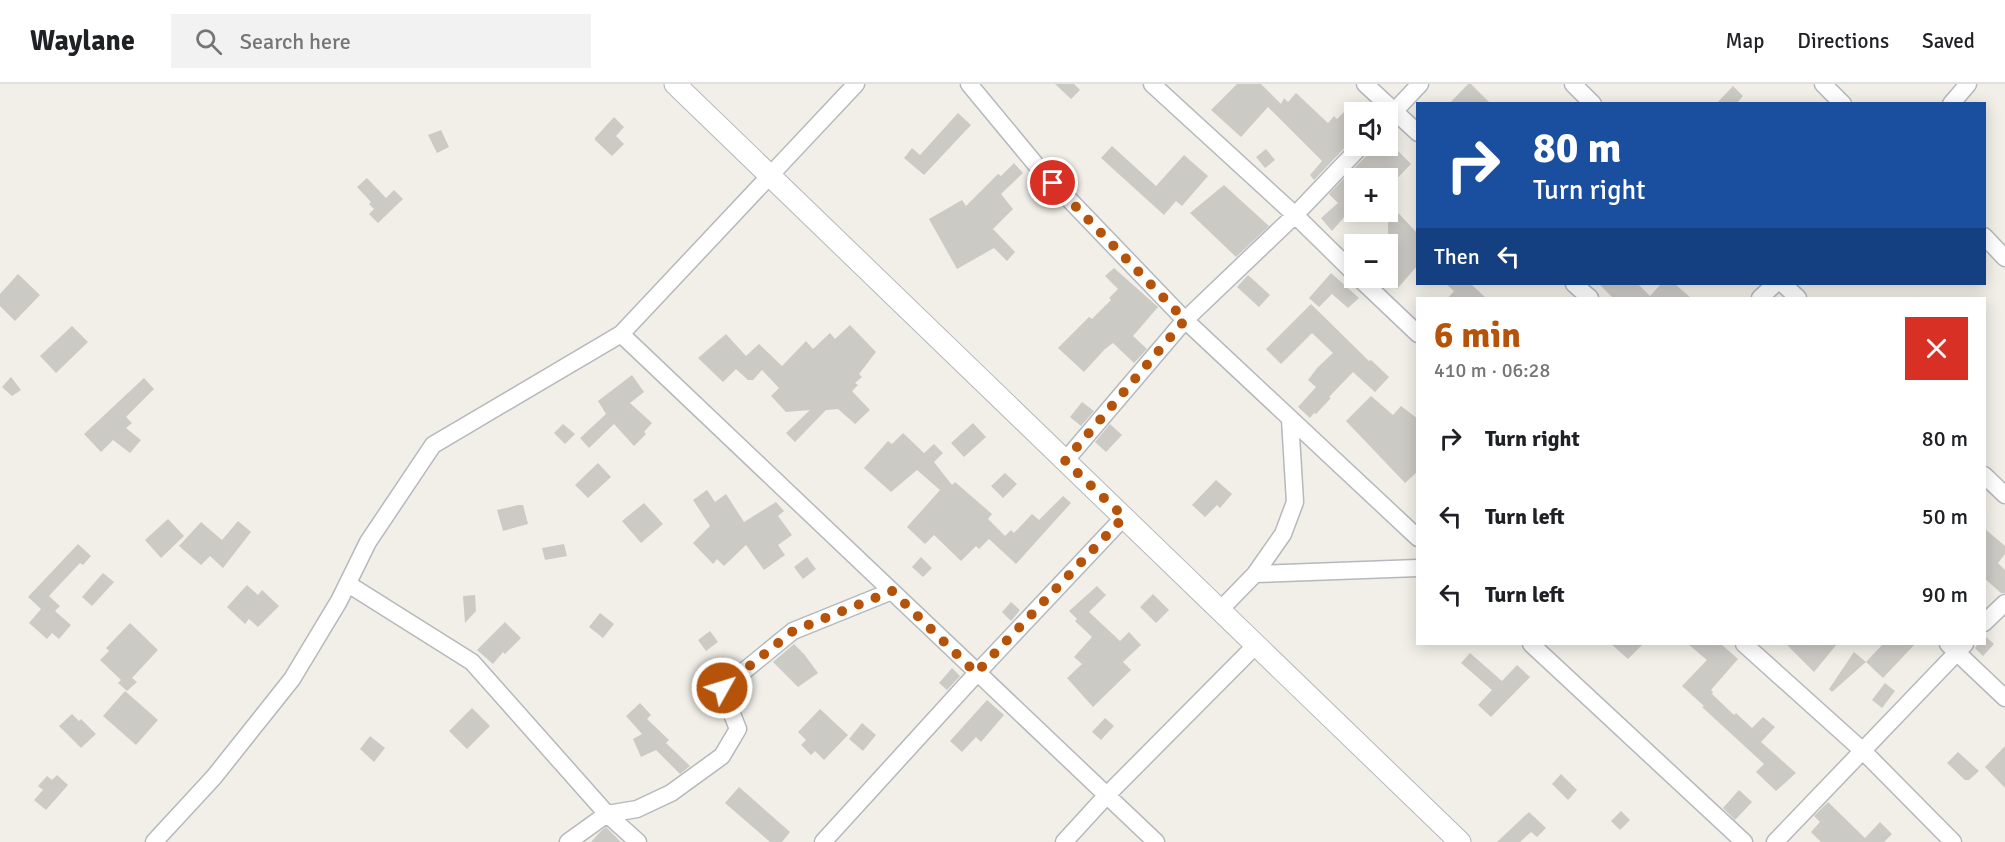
<!DOCTYPE html>
<html lang="en">
<head>
<meta charset="utf-8">
<style>
  :root { --surface:#fff; --page:#f2f2f2; --text:#202124; --muted:#757577; --line:#e0e0e0; --accent:#b45309 }
  body { margin:0; font-family:Signika,sans-serif; background:var(--page); color:var(--text); height:100vh; display:flex; flex-direction:column; font-size:22px; white-space:nowrap }
  * { box-sizing:border-box; margin:0 }
  p { font-size:20px; color:var(--muted) }
  .icon { flex:none; width:33px; height:33px; fill:none; stroke:currentColor; stroke-width:2; stroke-linecap:round; stroke-linejoin:round }
  .map { position:relative; flex:1; overflow:hidden }
  .details { position:absolute; left:1416px; top:213px; width:570px; height:348px; display:flex; flex-direction:column; background:var(--surface); border-radius:0px; box-shadow:0 3px 15px #0003 }
  .details>* { flex:none }
  .banner { position:absolute; left:1416px; top:18px; width:570px; height:183px; border-radius:0px; box-shadow:0 3px 15px #0003; background:#1a4fa0; color:#fff; overflow:hidden }
  .controls { position:absolute; left:1344px; top:18px; display:grid; gap:12px }
  .controls a { display:grid; place-items:center; width:54px; height:54px; border-radius:0px; background:var(--surface); box-shadow:0 3px 15px #0003; font-size:30px }
  .pin { position:absolute; display:grid; place-items:center; width:51px; height:51px; color:#fff; margin:-26px; border:3px solid #fff; border-radius:50%; box-shadow:0 2px 6px #0007 }
  .me { position:absolute; width:66px; margin:-33px; rotate:51deg; stroke-linejoin:round; filter:drop-shadow(0 0 4px #0008) }
  .turn { display:flex; align-items:center; gap:21px; height:126px; padding:0 18px; font-size:27px }
  .turn .icon { width:78px; height:78px; stroke-width:2.5 }
  .turn b { display:block; font-size:42px; line-height:51px }
  .then { display:flex; align-items:center; height:57px; padding:0 18px; background:#0003; gap:12px; font-size:22px }
  .round { display:grid; place-items:center; flex:none; width:63px; height:63px; border-radius:0px; background:var(--page) }
  .overview { display:flex; align-items:center; justify-content:space-between; height:102px; padding:0 18px }
  h1 { font-size:36px; font-weight:800; line-height:45px; color:var(--accent) }
  ul { padding:0; list-style:none }
  li { display:flex; align-items:center; gap:18px; height:78px; padding:0 18px }
  li div { flex:1 }
  li b { display:block; font-size:22px }
  li em { font-style:normal }
  header { display:flex; align-items:center; gap:36px; box-sizing:border-box; height:84px; padding:0 30px; background:var(--surface); border-bottom:2px solid var(--line) }
  header strong { font-size:28px }
  nav { display:flex; gap:33px; margin-inline-start:auto; font-size:21px }
  .search { width:420px; height:54px; background:var(--page); display:flex; align-items:center; gap:15px; box-sizing:border-box; padding:0 21px; border-radius:0px; color:var(--muted); font-size:22px }
  .map>svg:first-child { display:block }
  .building { fill:#cccac5 }
  .lines { fill:none; stroke-linecap:round; stroke-linejoin:round }
  .minor-casing { stroke:#b5b8bc; stroke-width:19 }
  .tertiary-casing { stroke:#b5b8bc; stroke-width:23 }
  .minor { stroke:#fff; stroke-width:16 }
  .tertiary { stroke:#fff; stroke-width:21 }
  .route { stroke:#b45309; stroke-width:10; stroke-dasharray:0 18 }
</style>
</head>
<body>
<header>
<strong>Waylane</strong>
<div class="search"><svg class="icon" aria-label="search" viewBox="0 0 24 24"><circle cx="10" cy="10" r="6"/><path d="M15 15l6 6"/></svg>Search here</div>
<nav><a>Map</a><a>Directions</a><a>Saved</a></nav>
</header>
<div class="map">
<svg width="2005" height="758" viewBox="0 0 2005 758">
  <rect width="100%" height="100%" fill="#f1efe8"/>
  <!-- building -->
  <path class="building" d="M1055,0h19l6,6 -9,9z
    M1237,0h24l20,20 3,-6 4,4 8,-9 32,30 6,-7 3,3 9,-9 8,7v21l-40,42 -4,-5 12,-14 -54,-54 -27,30 -30,-27z
    M1468,0h3l20,20h-42z
    M1733,2l10,10 -7,8h-20z
    M958,29l13,12 -47,50 -20,-17 8,-10 8,7z
    M614,33l10,10 -8,9 8,8 -12,12 -17,-16v-2z
    M441,46l8,17 -12,6 -9,-18z
    M1112,62l44,40 28,-31 24,21 -26,30 -6,-5 -12,14 -63,-57z
    M1371,62h22l18,18 -23,24v-10h-34v28l-22,25 -11,-13 17,-15 -9,-9 40,-41z
    M1266,65l9,11 -10,8 -9,-11z
    M1014,79l9,10 -22,21 12,15 -20,20 22,23 -8,9 -13,-13 -37,21 -28,-50 33,-19 4,6 32,-32 3,2z
    M367,94l19,20 8,-8 9,9 -25,24 -9,-9 5,-5 -5,-5 2,-2 -14,-15z
    M1224,101l45,41 -33,31 -46,-44z
    M1388,118l30,32v31l-21,24 -9,-8z
    M1114,184l44,39 -25,29 14,13 -13,14 -21,-20 -8,6 -21,23 -26,-24 31,-31 3,2 19,-19 -2,-2 9,-9 -13,-13z
    M1331,189l28,25 -11,10 -16,-14 -13,13 -10,-9z
    M18,190l22,21 -25,26 -15,-15v-12z
    M1248,191l22,20 -11,12 -22,-20z
    M1446,200h25l15,14h-38l6,-7z
    M1599,200h39l12,12 11,-12h14l16,14h-78z
    M1311,220l58,57 2,-1 18,17 -14,15 -22,-20 -24,25 2,1 -15,16 -2,-1 -4,5 -12,-11 18,-20 -8,-7 10,-13 15,-14 -21,-20 -31,31 -15,-15z
    M850,241l26,27 -17,22 3,3 -7,6 3,2 -6,6 18,19 -15,14 -17,-15 -12,1 -31,32 -9,-9 24,-23 -24,2 -15,-16 8,-8 -17,-18 -9,10h-5l-12,-11 -13,13 -25,-24 28,-24 20,22 13,-12 23,22 24,-25 7,8 17,-16 5,6z
    M72,242l16,16 -32,31 -16,-17z
    M632,291l12,17 -14,11 22,20 -8,9 2,2 -12,12 -20,-22 -25,24 -9,-10 26,-24 -8,-13z
    M11,293l10,13 -9,6 -10,-9z
    M144,294l10,11 -28,28 6,6 -6,5 15,12 -11,13 -17,-13 -12,12 -17,-18z
    M1371,312l22,19 8,-9 17,13v52l-13,12 -59,-62z
    M1082,318l12,9 -13,15 -11,-9z
    M973,339l13,14 -22,20 -13,-14z
    M563,340l12,10 -10,10 -11,-11z
    M1110,340l12,11 -16,17 -11,-10z
    M903,349l21,20 10,-9 9,9 -9,9 18,23 3,-3 37,32 -4,5 17,17 6,-6 3,3 18,-19 7,6 24,-24 8,7 -55,61 -27,-25 -10,10 -3,-3 -15,15 -27,-26 -9,9 -18,-17 33,-37 -23,-20 -26,22 -27,-24 24,-27 4,3z
    M598,379l13,14 -23,21 -13,-13z
    M1005,389l12,11 -14,14 -12,-12z
    M1216,396l16,14 -12,14 -3,-3 -12,12 -13,-12z
    M707,406l8,12 11,-8 18,28 32,-20 8,9 -6,5 14,19 -14,10 7,10 -21,15 -18,-25 -22,21 -7,-7 -4,5 -20,-21 17,-17 -17,-26z
    M644,419l19,21 -22,19 -19,-22z
    M518,421h5l5,19 -25,7 -6,-21z
    M168,435l16,17 -23,22 -16,-18z
    M238,437l13,11 -28,36 -13,-12 -9,9 -22,-19 22,-24 21,18z
    M1984,444l21,18v8l-7,9 7,7v23h-4l-17,-15z
    M78,460l13,12 -8,9 -3,-2 -31,33 11,10 -5,5 16,14 -12,14 -7,-6 -5,6 -18,-16 12,-14 -13,-12z
    M564,460l3,12 -22,4 -3,-12z
    M807,473l9,12 -13,10 -9,-12z
    M921,473l11,11 -9,9 -11,-10z
    M103,489l11,9 -22,24 -10,-9z
    M247,501l11,10 4,-5 17,16 -21,21 -9,-8 -4,5 -18,-17z
    M1097,502l9,9 -17,17 31,29 9,-9 12,13 -18,17 8,8 -38,37 -26,-29 15,-14 -8,-7 18,-20 -17,-16 2,-2 -8,-8z
    M1153,510l16,16 -13,13 -16,-16z
    M475,511l1,16 -11,12 -2,-27z
    M1011,518l9,8 -9,11 -9,-9z
    M600,529l14,11 -11,14 -14,-11z
    M505,538l16,16 -16,16 -2,-2 -10,12 -16,-14z
    M130,539l28,27 -26,28 5,4 -10,9 -9,-8 3,-3 -21,-20 9,-9 -3,-3z
    M710,547l8,11 -12,9 -8,-11z
    M1985,552l9,8 -11,12 -8,-8 3,-4h6z
    M794,560l10,10 14,19 -20,14 -25,-25z
    M1611,560h32l-15,15z
    M1688,560h33l17,15 -27,31 2,2 -1,2 22,21 2,-2 16,15 11,-11 12,10 -14,15 35,31 -20,18 -20,-19 8,-8 -62,-57 2,-1 -22,-20 25,-26z
    M1786,560h51l-23,28z
    M1883,560h32l-32,34 -17,-16z
    M1854,568l12,10 -34,30 -3,-3z
    M1470,569l32,28 15,-16 13,12 -39,40 -13,-12 14,-15 -31,-27z
    M952,584l8,8 -13,14 -8,-7z
    M1885,599l10,8 -13,17 -10,-8z
    M125,607l33,29 -22,25 -33,-29z
    M987,616l17,15 -23,27 -5,-5 -14,15 -12,-11z
    M640,619l11,12 -4,4 22,21 -3,3 24,23 -10,8 -24,-24 -15,7 -8,-18 9,-5 -16,-18z
    M472,624l18,18 -23,23 -18,-18z
    M820,625l28,26 -24,25 -9,-9 -4,4 -10,-10 5,-5 -8,-8z
    M72,630l7,7 2,-2 15,15 -15,14 -22,-22z
    M1105,634l9,8 -13,14 -9,-8z
    M862,639l14,12 -13,16 -14,-12z
    M370,652l15,12 -11,14 -14,-13z
    M2005,662v42l-20,-21z
    M1958,668l21,19 -10,9h-4l-18,-17z
    M1561,690l16,16 -9,10 -16,-16z
    M57,691l11,10 -22,25 -12,-10 9,-10 -5,-4 9,-10 5,4z
    M739,703l51,45 -8,10h-12l-45,-39z
    M1739,706l13,12 -17,18 -12,-12z
    M1828,718l37,36 15,-16 12,12 -8,8h-63l-10,-10 9,-10 -6,-6z
    M1621,727l9,9 -10,10 -9,-9z
    M1529,728l17,16 -9,9 -6,-5 -11,10h-23z
    M606,743l15,15h-30l9,-10z"/>
  <g class="lines">
    <defs>
      <path id="minor" d="M969,0l68,82 148,154 233,218
        M1152,0l143,131 59,58
        M1365,0l53,49
        M1573,0l20,20
        M1823,0l20,20
        M1951,20l17,-20
        M1388,34l32,-34
        M1984,152l21,22
        M1359,194l59,56
        M1574,200l16,14
        M1783,200l15,14
        M1760,214l15,-14
        M621,250l535,508
        M1065,377l120,-141 110,-105 66,-69
        M1984,391l21,20
        M1255,490l163,-6
        M348,500l124,78 135,152 31,28
        M1220,526l35,-36 28,-40 12,-32 -5,-83
        M1984,539l21,-20
        M1531,560l213,198
        M1744,560l119,107 90,91
        M1948,560l57,54
        M154,758l60,-65 78,-98 47,-78 29,-59 65,-97 188,-111 235,-250
        M568,758l39,-28 30,-5 34,-16 51,-37 16,-27 -16,-40 71,-58 99,-40
        M823,758l154,-169 147,-156
        M1064,758l43,-47 149,-150
        M1775,758l190,-198"/>
      <path id="tertiary" d="M675,0l785,758"/>
    </defs>
    <!-- minor casing -->
    <use href="#minor" class="minor-casing"/>
    <!-- tertiary casing -->
    <use href="#tertiary" class="tertiary-casing"/>
    <!-- minor -->
    <use href="#minor" class="minor"/>
    <!-- tertiary -->
    <use href="#tertiary" class="tertiary"/>
  </g>
  <g class="lines">
    <!-- route -->
    <path class="route" d="M722,604l71,-57 99,-40 84,82 148,-156 -59,-56 120,-141 -132,-137"/>
  </g>
</svg>
<div class="controls">
<a><svg class="icon" aria-label="sound" viewBox="0 0 24 24"><path d="M4 9h4l5-4v14l-5-4H4zM17 9q2 3 0 6"/></svg></a>
<a>+</a>
<a>−</a>
</div>
<div class="pin" style="left:1053px;top:99px;background:#d93025"><svg class="icon" aria-label="arrive" viewBox="0 0 24 24"><path d="M6 21V4h12l-3 4 3 4H6"/></svg></div>
<svg class="me" style="left:722px;top:604px" viewBox="-20 -20 40 40"><circle r="17" fill="#b45309" stroke="#fff" stroke-width="3"/><path d="M0-11L8 9 0 5-8 9z" fill="#fff"/></svg>
<div class="banner">
<div class="turn"><svg class="icon" aria-label="right" viewBox="0 0 24 24"><path d="M7 20v-9h11M14 6l5 5-5 5"/></svg><div><b>80 m</b>Turn right</div></div>
<div class="then">Then<svg class="icon" aria-label="left" viewBox="0 0 24 24"><path d="M17 20v-9H6M10 6l-5 5 5 5"/></svg></div>
</div>
<section class="details">
<div class="overview"><div><h1>6 min</h1><p>410 m · 06:28</p></div><a class="round" style="background:#d93025;color:#fff"><svg class="icon" aria-label="close" viewBox="0 0 24 24"><path d="M6 6l12 12M18 6L6 18"/></svg></a></div>
<ul>
<li><svg class="icon" aria-label="right" viewBox="0 0 24 24"><path d="M7 20v-9h11M14 6l5 5-5 5"/></svg><div><b>Turn right</b></div><em>80 m</em></li>
<li><svg class="icon" aria-label="left" viewBox="0 0 24 24"><path d="M17 20v-9H6M10 6l-5 5 5 5"/></svg><div><b>Turn left</b></div><em>50 m</em></li>
<li><svg class="icon" aria-label="left" viewBox="0 0 24 24"><path d="M17 20v-9H6M10 6l-5 5 5 5"/></svg><div><b>Turn left</b></div><em>90 m</em></li>
</ul>
</section>
</div>
</body>
</html>
